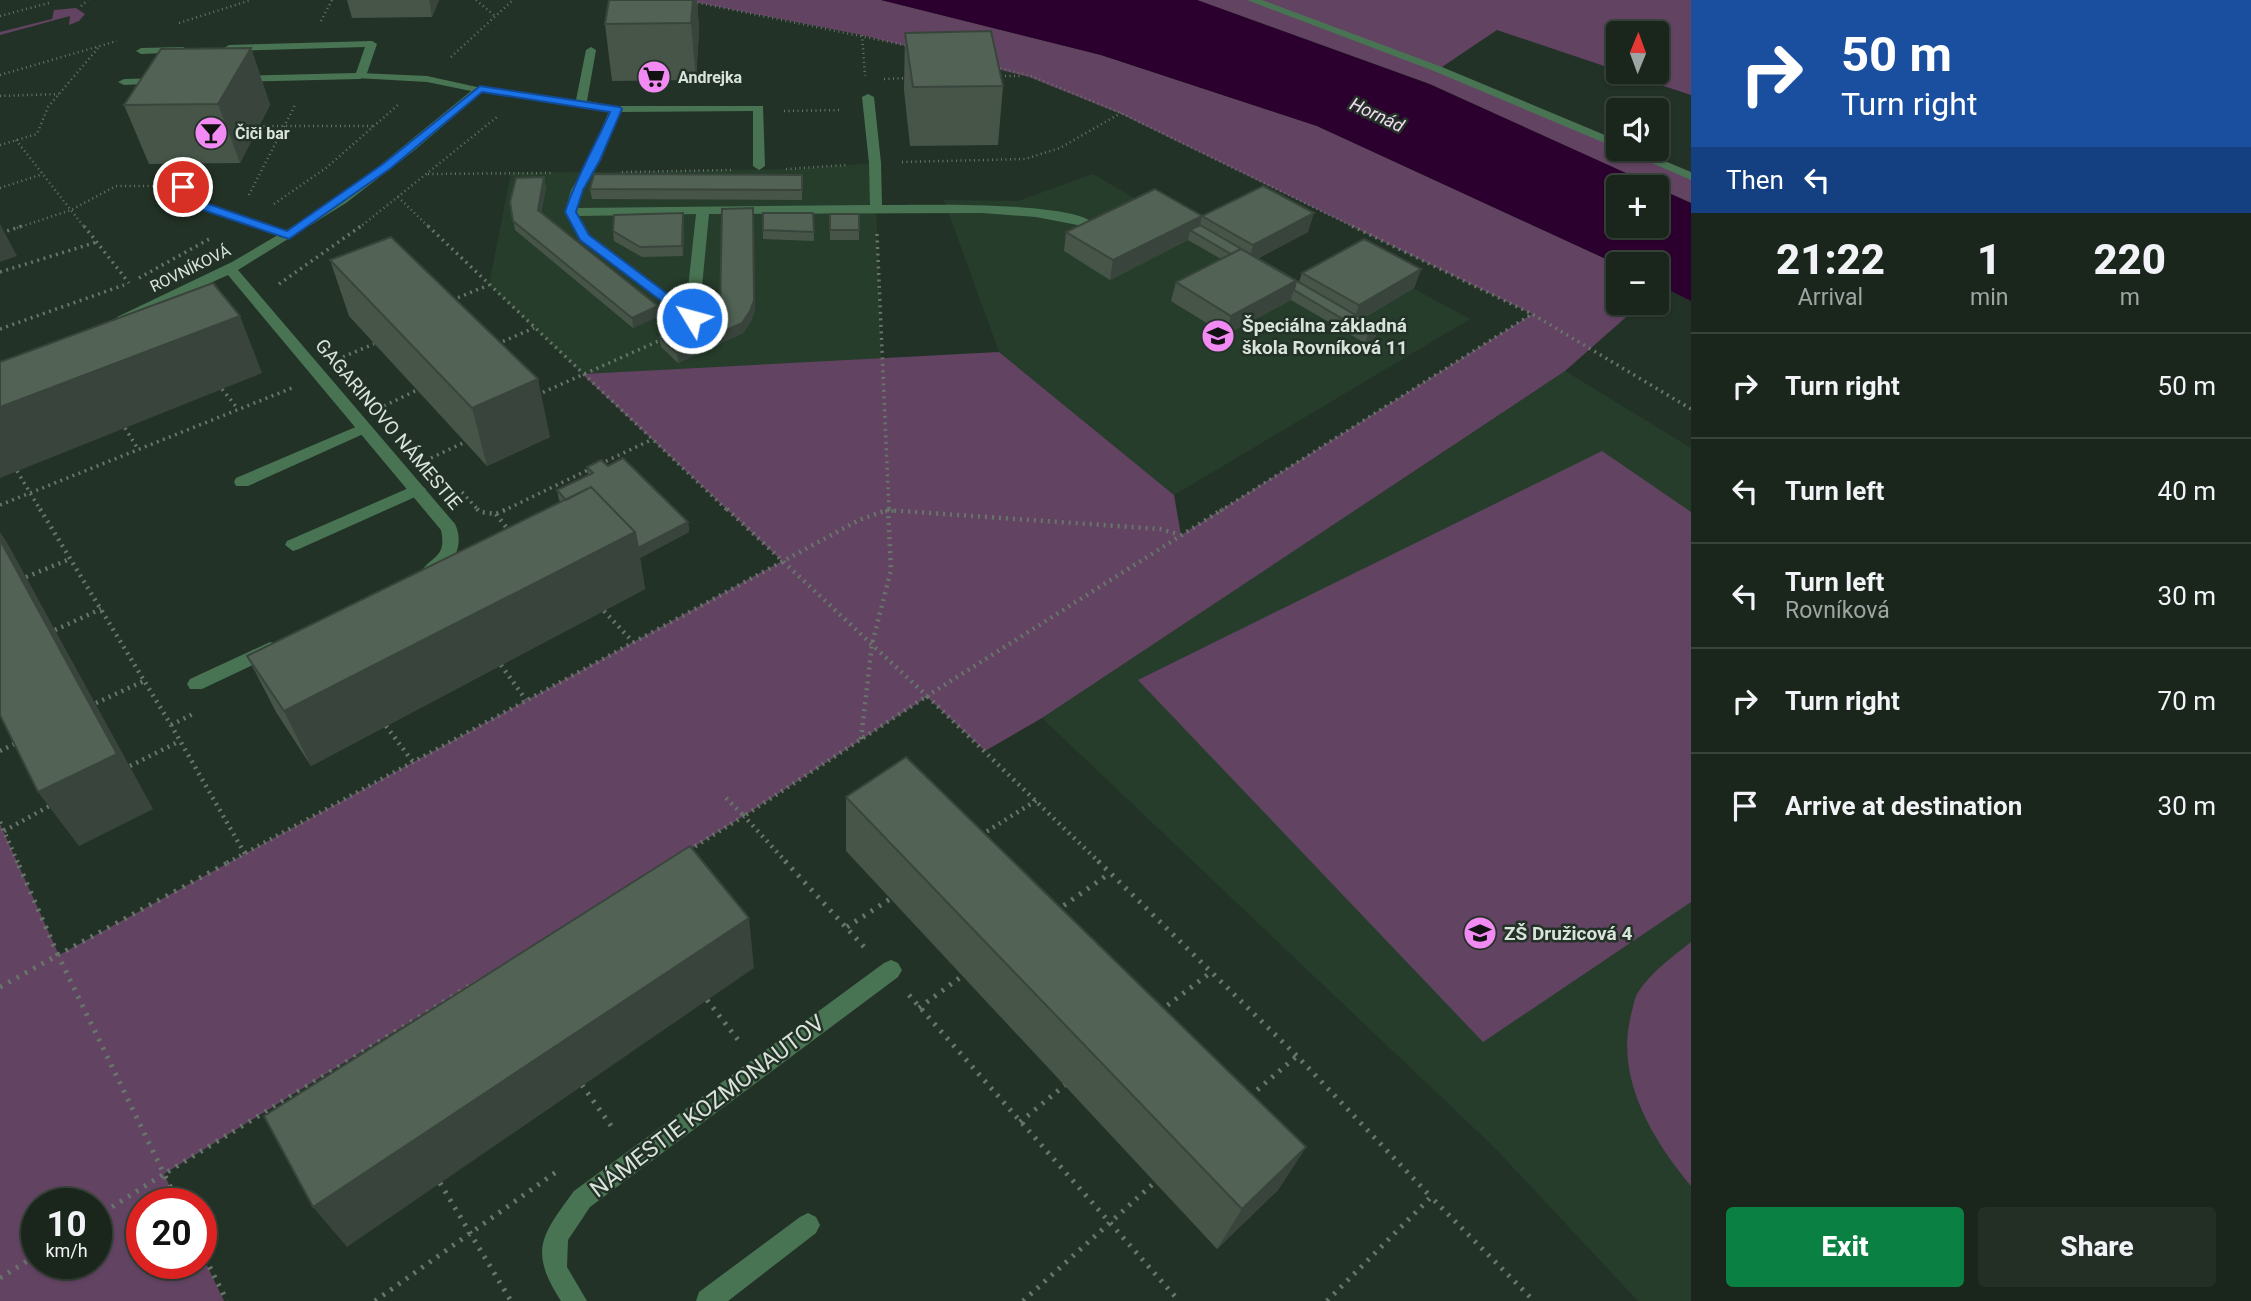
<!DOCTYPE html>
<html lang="en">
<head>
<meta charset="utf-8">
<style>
  :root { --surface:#1a261c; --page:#232e25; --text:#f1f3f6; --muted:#9fa5a3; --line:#38433b; --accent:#0b8043 }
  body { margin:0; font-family:Roboto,sans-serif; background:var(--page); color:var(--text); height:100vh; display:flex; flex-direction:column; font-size:26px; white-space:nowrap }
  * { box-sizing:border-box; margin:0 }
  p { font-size:23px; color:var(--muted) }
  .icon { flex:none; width:38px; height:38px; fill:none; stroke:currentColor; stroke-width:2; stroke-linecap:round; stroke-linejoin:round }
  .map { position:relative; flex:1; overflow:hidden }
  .panel { display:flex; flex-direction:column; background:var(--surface); width:560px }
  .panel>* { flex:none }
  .hud { background:#1a4fa0; color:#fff; overflow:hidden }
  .needle { width:46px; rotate:1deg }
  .controls { position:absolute; left:1606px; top:21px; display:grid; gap:14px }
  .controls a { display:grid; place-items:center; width:63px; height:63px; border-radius:7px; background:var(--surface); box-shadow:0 2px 5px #0004,0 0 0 2px var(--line); font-size:35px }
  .speed { position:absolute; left:21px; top:1188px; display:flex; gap:14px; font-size:35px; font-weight:700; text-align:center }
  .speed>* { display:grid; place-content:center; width:91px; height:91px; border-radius:50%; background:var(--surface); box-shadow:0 2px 5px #0004,0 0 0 2px var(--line); line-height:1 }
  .speed small { font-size:18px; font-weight:400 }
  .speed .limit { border:10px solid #d22; background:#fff; color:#111 }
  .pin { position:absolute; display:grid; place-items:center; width:60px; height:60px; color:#fff; margin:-30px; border:4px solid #fff; border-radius:50%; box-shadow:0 2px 7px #0007 }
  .me { position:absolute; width:77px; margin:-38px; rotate:307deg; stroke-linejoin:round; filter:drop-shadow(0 0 5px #0008) }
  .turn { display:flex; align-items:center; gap:24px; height:147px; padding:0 35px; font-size:32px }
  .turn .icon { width:91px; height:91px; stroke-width:2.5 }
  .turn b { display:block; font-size:49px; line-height:60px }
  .then { display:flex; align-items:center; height:66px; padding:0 35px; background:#0003; gap:14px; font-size:26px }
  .eta { display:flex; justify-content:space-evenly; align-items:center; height:119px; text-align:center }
  .eta b { font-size:42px; font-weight:800; line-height:49px }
  .action { display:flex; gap:14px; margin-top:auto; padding:14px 35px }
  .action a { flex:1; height:80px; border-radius:7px; background:var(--accent); color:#fff; font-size:28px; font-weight:800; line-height:80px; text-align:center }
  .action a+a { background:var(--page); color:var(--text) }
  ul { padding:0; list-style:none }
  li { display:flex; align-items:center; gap:21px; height:105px; padding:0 35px; border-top:2px solid var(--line) }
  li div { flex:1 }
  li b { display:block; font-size:26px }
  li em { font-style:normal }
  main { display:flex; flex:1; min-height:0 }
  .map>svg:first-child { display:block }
  .built { fill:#273d2c }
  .green { fill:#624462; fill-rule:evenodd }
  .water { fill:#2c002e }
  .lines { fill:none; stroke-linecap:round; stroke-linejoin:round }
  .path-far3 { stroke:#68756a; stroke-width:2.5; stroke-dasharray:1 3.5; stroke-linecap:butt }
  .path-far2 { stroke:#68756a; stroke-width:3.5; stroke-dasharray:2 4.5; stroke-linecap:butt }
  .path-far1 { stroke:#68756a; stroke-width:4.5; stroke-dasharray:2 5; stroke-linecap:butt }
  .path { stroke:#68756a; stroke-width:5; stroke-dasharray:2.5 7; stroke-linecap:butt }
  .lane { fill:#497453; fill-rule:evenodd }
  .street { fill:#497453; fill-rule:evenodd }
  .wall { fill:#475549 }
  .shaded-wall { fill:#39453c }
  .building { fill:#526355; stroke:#39453c; stroke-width:2 }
  .route { fill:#1a73e8; stroke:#114b97; stroke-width:2 }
  .labels { text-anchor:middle; stroke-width:5; stroke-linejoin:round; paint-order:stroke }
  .far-poi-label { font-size:16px; font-weight:bold; fill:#d9e3db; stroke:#233226; text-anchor:start }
  .far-street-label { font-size:16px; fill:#d9e3db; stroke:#233226 }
  .far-water-label { font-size:18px; font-style:italic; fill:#f7d9f7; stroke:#233226 }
  .poi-label { font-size:19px; font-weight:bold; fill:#d9e3db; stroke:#233226; text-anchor:start }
  .street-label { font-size:19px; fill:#d9e3db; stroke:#233226 }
  .near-street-label { font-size:23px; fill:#d9e3db; stroke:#233226 }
</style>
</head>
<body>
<main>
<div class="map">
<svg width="1691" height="1301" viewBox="0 0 1691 1301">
  <rect width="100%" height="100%" fill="#233226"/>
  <!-- built -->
  <path class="built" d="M875,163l6,196 -299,15 -93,-89 22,-112 289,-4z
    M1093,174l105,61 110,-3 -60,32 48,28 61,-34 113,61 -296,176 -175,-143 -55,-152 74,1z
    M1565,371l126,77v853h-53l-144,-154 -452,-429z"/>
  <!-- green -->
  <path class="green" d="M684,0h197l220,55 216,71 302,139v38h23l-77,68 -523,347 -57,33 -58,-54 -183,119 -580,358 14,30h-36v60h59v-11l23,48h-224v-477l59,131 723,-394 -200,-187 417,-22 175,143 7,40 351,-221 -411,-200 -92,-37 -167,-42zM37,1204h59v60h-59z
    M1197,0h494v95l-70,-23h36v-39h-38v38l-122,-41 -58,39 180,80h7l65,27v27l-261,-119z
    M76,8l9,6 -6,7 -10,4 1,-9 -70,19v-3l52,-13 2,-9z
    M1602,451l89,61v390l-208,140 -345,-362z
    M1691,942v244c-39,-47 -76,-108 -60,-171 2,-7 3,-15 6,-21 14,-22 34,-36 54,-52z"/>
  <!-- water -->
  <path class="water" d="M881,0h316l232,84 228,103h-38v39h38v-38l34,15v98l-34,-17v-20l-38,1 -302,-139 -216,-71z"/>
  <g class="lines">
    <!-- path-far3 -->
    <path class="path-far3" d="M476,0l19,16
      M684,0l225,46
      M81,6l7,-6
      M0,16l49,-13 -1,-3
      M321,21l11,-21
      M179,23l72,-23
      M862,35l3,41
      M451,57l62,-57
      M996,67l35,9 90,37 235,115
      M0,75l117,-34
      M996,76h26
      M884,79l23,-1
      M0,96l59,-2
      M784,111l58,-1
      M259,126h115
      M16,140l69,88
      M0,145l37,-11 11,-27 51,-60
      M902,162l123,-3 35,-11 61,-35
      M786,169l61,-4
      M622,172l110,-2
      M428,174l126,-1
      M0,188l43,-14
      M249,195l47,-92
      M398,197l32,31
      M274,204l52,-36 72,-63
      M17,228l54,-18 45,-24h38
      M359,228l138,-111"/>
    <!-- path-far2 -->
    <path class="path-far2" d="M84,226l45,57
      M428,226l300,285
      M1352,226l180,88 159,95
      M1,233l21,-7
      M877,234l12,277
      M0,272l97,-30
      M139,278l72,-40
      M279,284l82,-58
      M452,300l37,-15
      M0,329l124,-44
      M497,344l37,-16
      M343,357l31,-13
      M222,389l16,20
      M537,395l126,-56
      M384,406l33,-16
      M125,428l13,21
      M431,458l34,-16
      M600,464l53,-25
      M17,471l24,40
      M462,492l17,19
      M0,505l292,-117
      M503,511l89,-43
      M885,511h12
      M1220,511l312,-197"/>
    <!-- path-far1 -->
    <path class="path-far1" d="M40,509l131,216 74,129
      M477,509l3,3 16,2 11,-5
      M727,509l200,187 296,-187
      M496,514l14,18
      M26,577l44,-18
      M604,611l29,31
      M55,630l46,-21
      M501,665l25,35
      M96,703l48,-22
      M171,725l24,-12
      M386,726l27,36
      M861,739l11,-95 19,-74 -3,-61
      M0,751l18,-9
      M130,766l50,-25
      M726,798l18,18 183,-120 173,167
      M0,822l18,41
      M4,831l49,-27
      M981,835l56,-35
      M689,850l55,-34 43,47
      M227,863l632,-343 28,-10 273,19 20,6"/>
    <!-- path -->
    <path class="path" d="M785,861l80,87
      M1098,861l199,195 134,141
      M1056,911l54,-38
      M847,927l43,-28
      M0,987l58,-32 -41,-94
      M909,995l270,306
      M707,1000l32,41
      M919,1008l43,-32
      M1160,1011l50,-38
      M582,1085l32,45
      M1250,1096l47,-40
      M1020,1122l45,-37
      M440,1183l71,118
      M179,1204l-15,-30 312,-192
      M96,1217l68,-43 -106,-219 173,-94
      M201,1250l26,51
      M0,1278l37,-23
      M375,1301l184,-131
      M1023,1301l132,-119
      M1327,1301l104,-104 103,104"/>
    <!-- lane -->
    <path class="lane" d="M1247,0h15l180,67 177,74v8l-185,-78z
      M372,41l5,3 -11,32 -6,3 -124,3 -6,-3 6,-3 120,-3 9,-26 -136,4 -5,-3 5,-3z
      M183,47l5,3 -1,2 -46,2 -5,-3 5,-3z
      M591,47l5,3 -9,51 29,5h147l2,60 -6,4 -6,-4v-55l-133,1 -19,48 -18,30 -5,18 292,-3 -1,-42 -7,-66 6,-3 6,3 7,66 1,42c40,0 186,-4 212,18l-6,4 -52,-10 -54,-4 -273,1 -10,104 -7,4 -5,-1 -107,-81 -15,-28 6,-22 18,-30 20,-49 -129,-19 -6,-3 6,-3 96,14 10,-50zM696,214l-10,93 -96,-72 -11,-19z
      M163,78l6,3 -2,2 -43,2 -6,-3 6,-3z
      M1620,149h16l55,23v8z
      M190,167l6,4 -10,22 2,4 107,38 -6,4 -5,-1 -105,-36 -5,-9 10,-22z
      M365,423l8,5 -3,3 -122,55h-12l-2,-4 2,-4z
      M418,484l8,5 -2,4 -125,56 -6,2 -8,-6 2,-4z
      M808,1213l8,4 4,8 -4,8 -88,68h-32l3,-9 101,-75z"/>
    <!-- street -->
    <path class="street" d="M360,73l67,3 59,13 -70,60 -70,54 -108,67 217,254c11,22 -4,48 -27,55l-8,-6c12,-18 27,-15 21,-43l-213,-255 -99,45h-10l-2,-3 115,-55 80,-47 61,-44 98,-80 -44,-9 -71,-4 -2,-2z
      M270,642l6,2 3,5 -3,5 -74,35h-12l-3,-5 3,-5z
      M891,960l7,3 4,7 -4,7 -308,230 -22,33 -1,27 20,34h-26c-33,-51 -19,-66 13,-110l310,-228z"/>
  </g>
  <!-- wall -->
  <path class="wall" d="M347,0h92l-7,17 -80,1z
    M697,0l2,30 -3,50 -84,1 -7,-57z
    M905,33l98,53 -5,59 -88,1 -6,-56z
    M251,48l19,57 -30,58 -91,1 -25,-59z
    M802,175v25l-210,-1 -2,-10z
    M546,187l-5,26 118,103 -26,12 -118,-98 -5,-28z
    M813,213l1,28 -51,-2v-9z
    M830,214h29v26h-29z
    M1202,216l-2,9 2,-9 106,16 -50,26 41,24 3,-9 119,-4 -7,19 -52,31 16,9 -3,10 -10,5 -74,-43 -65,35 -55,-34 5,-19 45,-23 -33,-19 -78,40 -46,-29 2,-19z
    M684,222l-1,34 -41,1 -28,-16 -1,-10z
    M330,260l220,177 -63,29 -138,-150z
    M755,310l-4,11 -8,12 -65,30 -17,-16 -2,-10z
    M608,466l80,56 1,10 -49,26 5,31 -334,177 -35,-54 -29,-56 314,-154 -2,-2 -2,-10 31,-15 -1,-8z
    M846,797l460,350 -28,43 -61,59 -371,-398z"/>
  <!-- shaded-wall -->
  <path class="shaded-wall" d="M429,0h10l-7,17z
    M693,0h4l2,30 -3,50 -5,-57z
    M251,48l19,57 -30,58 -22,-59z
    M544,177l2,10 -6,33 -2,-10z
    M683,213l1,9 -1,34 -1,-10z
    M1314,213l-6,19 -60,32 5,-19z
    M1202,216l-4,18 -8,-4 -2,10 -78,40 3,-20z
    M754,218l1,92 -4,11 -8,12 -65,30 -1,-10 77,-53z
    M0,224l17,32 -17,6z
    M1421,269l-7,19 -62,37 7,-20z
    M1296,281l-5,19 -65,35 5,-19z
    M658,306l1,10 -26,12 -1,-10z
    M240,316l22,57 -262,105v-71z
    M1378,328l-3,10 -10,5 3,-9z
    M538,379l12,58 -63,29 -15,-58z
    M688,522l1,10 -49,26 5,31 -334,177 -27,-55 351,-179z
    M0,532l9,14 144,263 -74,37 -41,-54 -38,-252z
    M749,918l5,50 -407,279 -34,-40z
    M1306,1147l-28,43 -61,59 25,-40z"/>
  <!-- building -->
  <path class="building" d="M609,0h84l-2,23 -86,1z
    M991,31l12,55 -90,1 -8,-54z
    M251,48l-33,56 -94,1 37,-56z
    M594,174l208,1v15l-212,-1z
    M544,177l-6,33 120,96 -26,12 -119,-97 -3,-19 6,-24z
    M1263,186l51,27 -61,32 -51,-29z
    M1155,189l47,27 -89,44 -47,-28z
    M753,208l1,92 -4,11 -8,12 -65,30 -18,-16 61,-26 2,-102z
    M683,213l-1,33 -42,1 -27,-16 1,-16z
    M763,213h50l1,19 -51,-2z
    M830,214h29v16h-29z
    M1200,225l178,103 -10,6 -74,-44 2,-9 -55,-32 -10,5 -41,-24z
    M391,237l147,142 -66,29 -142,-148z
    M1364,239l57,30 -62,36 -57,-32z
    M1241,249l55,32 -65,35 -55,-34z
    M213,283l27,33 -240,91v-45z
    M623,458l65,64 -50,26 -3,-16 -44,-45 -25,13 -9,-10 36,-17 -6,-6 14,-7 7,6z
    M591,487l44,45 -351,179 -37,-55z
    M0,540l117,214 -79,38 -38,-77z
    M906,757l400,390 -64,62 -396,-412z
    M690,846l59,72 -436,289 -49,-91z"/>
  <!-- route -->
  <path class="route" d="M480,86l140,21 2,2 -22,51 -17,30 -7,22 13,23 108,81v5h-9l-108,-81 -15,-28c10,-33 31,-68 45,-100l-128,-20 -91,76 -102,71 -110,-37 -5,-9 5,-9h8l1,13 99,34 96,-67z"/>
  <!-- icons -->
  <defs>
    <symbol id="supermarket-disc" viewBox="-11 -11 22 22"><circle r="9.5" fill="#f28af3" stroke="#233226"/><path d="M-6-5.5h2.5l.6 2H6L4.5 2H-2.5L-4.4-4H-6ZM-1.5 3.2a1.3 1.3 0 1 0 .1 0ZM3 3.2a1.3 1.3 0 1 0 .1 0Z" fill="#111"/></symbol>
    <symbol id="bar-disc" viewBox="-11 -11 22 22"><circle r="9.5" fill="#f28af3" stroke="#233226"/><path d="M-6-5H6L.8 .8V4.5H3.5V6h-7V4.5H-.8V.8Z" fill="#111"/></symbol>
    <symbol id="school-disc" viewBox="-11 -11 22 22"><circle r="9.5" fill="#f28af3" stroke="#233226"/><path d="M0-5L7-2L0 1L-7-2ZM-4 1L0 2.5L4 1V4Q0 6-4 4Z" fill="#111"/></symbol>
  </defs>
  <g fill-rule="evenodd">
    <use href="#supermarket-disc" x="635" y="58" width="38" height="38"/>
    <use href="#bar-disc" x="192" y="114" width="38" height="38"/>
    <use href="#school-disc" x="1199" y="317" width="38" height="38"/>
    <use href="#school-disc" x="1461" y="914" width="38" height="38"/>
  </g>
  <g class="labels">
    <!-- far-poi labels -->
    <g class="far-poi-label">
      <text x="678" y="83">Andrejka</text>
      <text x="235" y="139">Čiči bar</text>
    </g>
    <!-- far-street labels -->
    <g class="far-street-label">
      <text transform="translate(190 268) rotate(-26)" y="6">ROVNÍKOVÁ</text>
    </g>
    <!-- far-water labels -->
    <g class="far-water-label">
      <text transform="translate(1377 115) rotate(25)" y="6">Hornád</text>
    </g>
    <!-- poi labels -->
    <g class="poi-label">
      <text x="1242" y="332">Špeciálna základná<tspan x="1242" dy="22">škola Rovníková 11</tspan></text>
      <text x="1504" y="940">ZŠ Družicová 4</text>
    </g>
    <!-- street labels -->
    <g class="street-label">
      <text transform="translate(389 424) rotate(50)" y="7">GAGARINOVO NÁMESTIE</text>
    </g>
    <!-- near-street labels -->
    <g class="near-street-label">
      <text transform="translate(707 1106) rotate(-37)" y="8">NÁMESTIE KOZMONAUTOV</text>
    </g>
  </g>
</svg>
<div class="controls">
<a><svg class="needle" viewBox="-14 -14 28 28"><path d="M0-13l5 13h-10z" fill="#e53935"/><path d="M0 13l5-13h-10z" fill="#9fa5a3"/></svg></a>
<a><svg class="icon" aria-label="sound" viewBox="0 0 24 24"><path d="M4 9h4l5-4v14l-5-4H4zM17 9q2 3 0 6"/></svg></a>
<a>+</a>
<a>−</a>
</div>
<div class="speed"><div>10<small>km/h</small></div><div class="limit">20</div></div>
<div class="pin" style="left:183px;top:187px;background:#d93025"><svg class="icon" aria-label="arrive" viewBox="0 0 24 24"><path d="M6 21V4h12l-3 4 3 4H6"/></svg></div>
<svg class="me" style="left:692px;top:318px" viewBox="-20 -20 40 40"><circle r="17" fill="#1a73e8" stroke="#fff" stroke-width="3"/><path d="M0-11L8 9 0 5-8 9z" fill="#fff"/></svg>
</div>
<section class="panel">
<div class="hud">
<div class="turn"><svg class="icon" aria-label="right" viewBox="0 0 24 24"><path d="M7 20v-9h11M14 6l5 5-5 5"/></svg><div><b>50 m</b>Turn right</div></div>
<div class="then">Then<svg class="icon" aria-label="left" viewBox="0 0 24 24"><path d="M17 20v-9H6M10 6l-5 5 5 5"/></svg></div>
</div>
<div class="eta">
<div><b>21:22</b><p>Arrival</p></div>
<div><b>1</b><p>min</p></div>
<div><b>220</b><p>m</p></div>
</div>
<ul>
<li><svg class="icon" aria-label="right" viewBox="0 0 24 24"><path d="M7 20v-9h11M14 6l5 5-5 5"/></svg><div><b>Turn right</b></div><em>50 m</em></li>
<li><svg class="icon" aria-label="left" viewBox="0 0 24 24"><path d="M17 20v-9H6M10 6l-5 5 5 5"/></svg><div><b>Turn left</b></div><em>40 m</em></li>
<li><svg class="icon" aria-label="left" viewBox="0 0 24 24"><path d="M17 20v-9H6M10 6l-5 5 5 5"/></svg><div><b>Turn left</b><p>Rovníková</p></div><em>30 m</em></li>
<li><svg class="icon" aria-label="right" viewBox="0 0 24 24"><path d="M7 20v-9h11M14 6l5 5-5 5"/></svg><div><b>Turn right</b></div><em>70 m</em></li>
<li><svg class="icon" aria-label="arrive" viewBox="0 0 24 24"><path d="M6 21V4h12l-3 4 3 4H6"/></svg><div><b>Arrive at destination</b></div><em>30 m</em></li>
</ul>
<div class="action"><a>Exit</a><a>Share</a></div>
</section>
</main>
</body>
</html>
